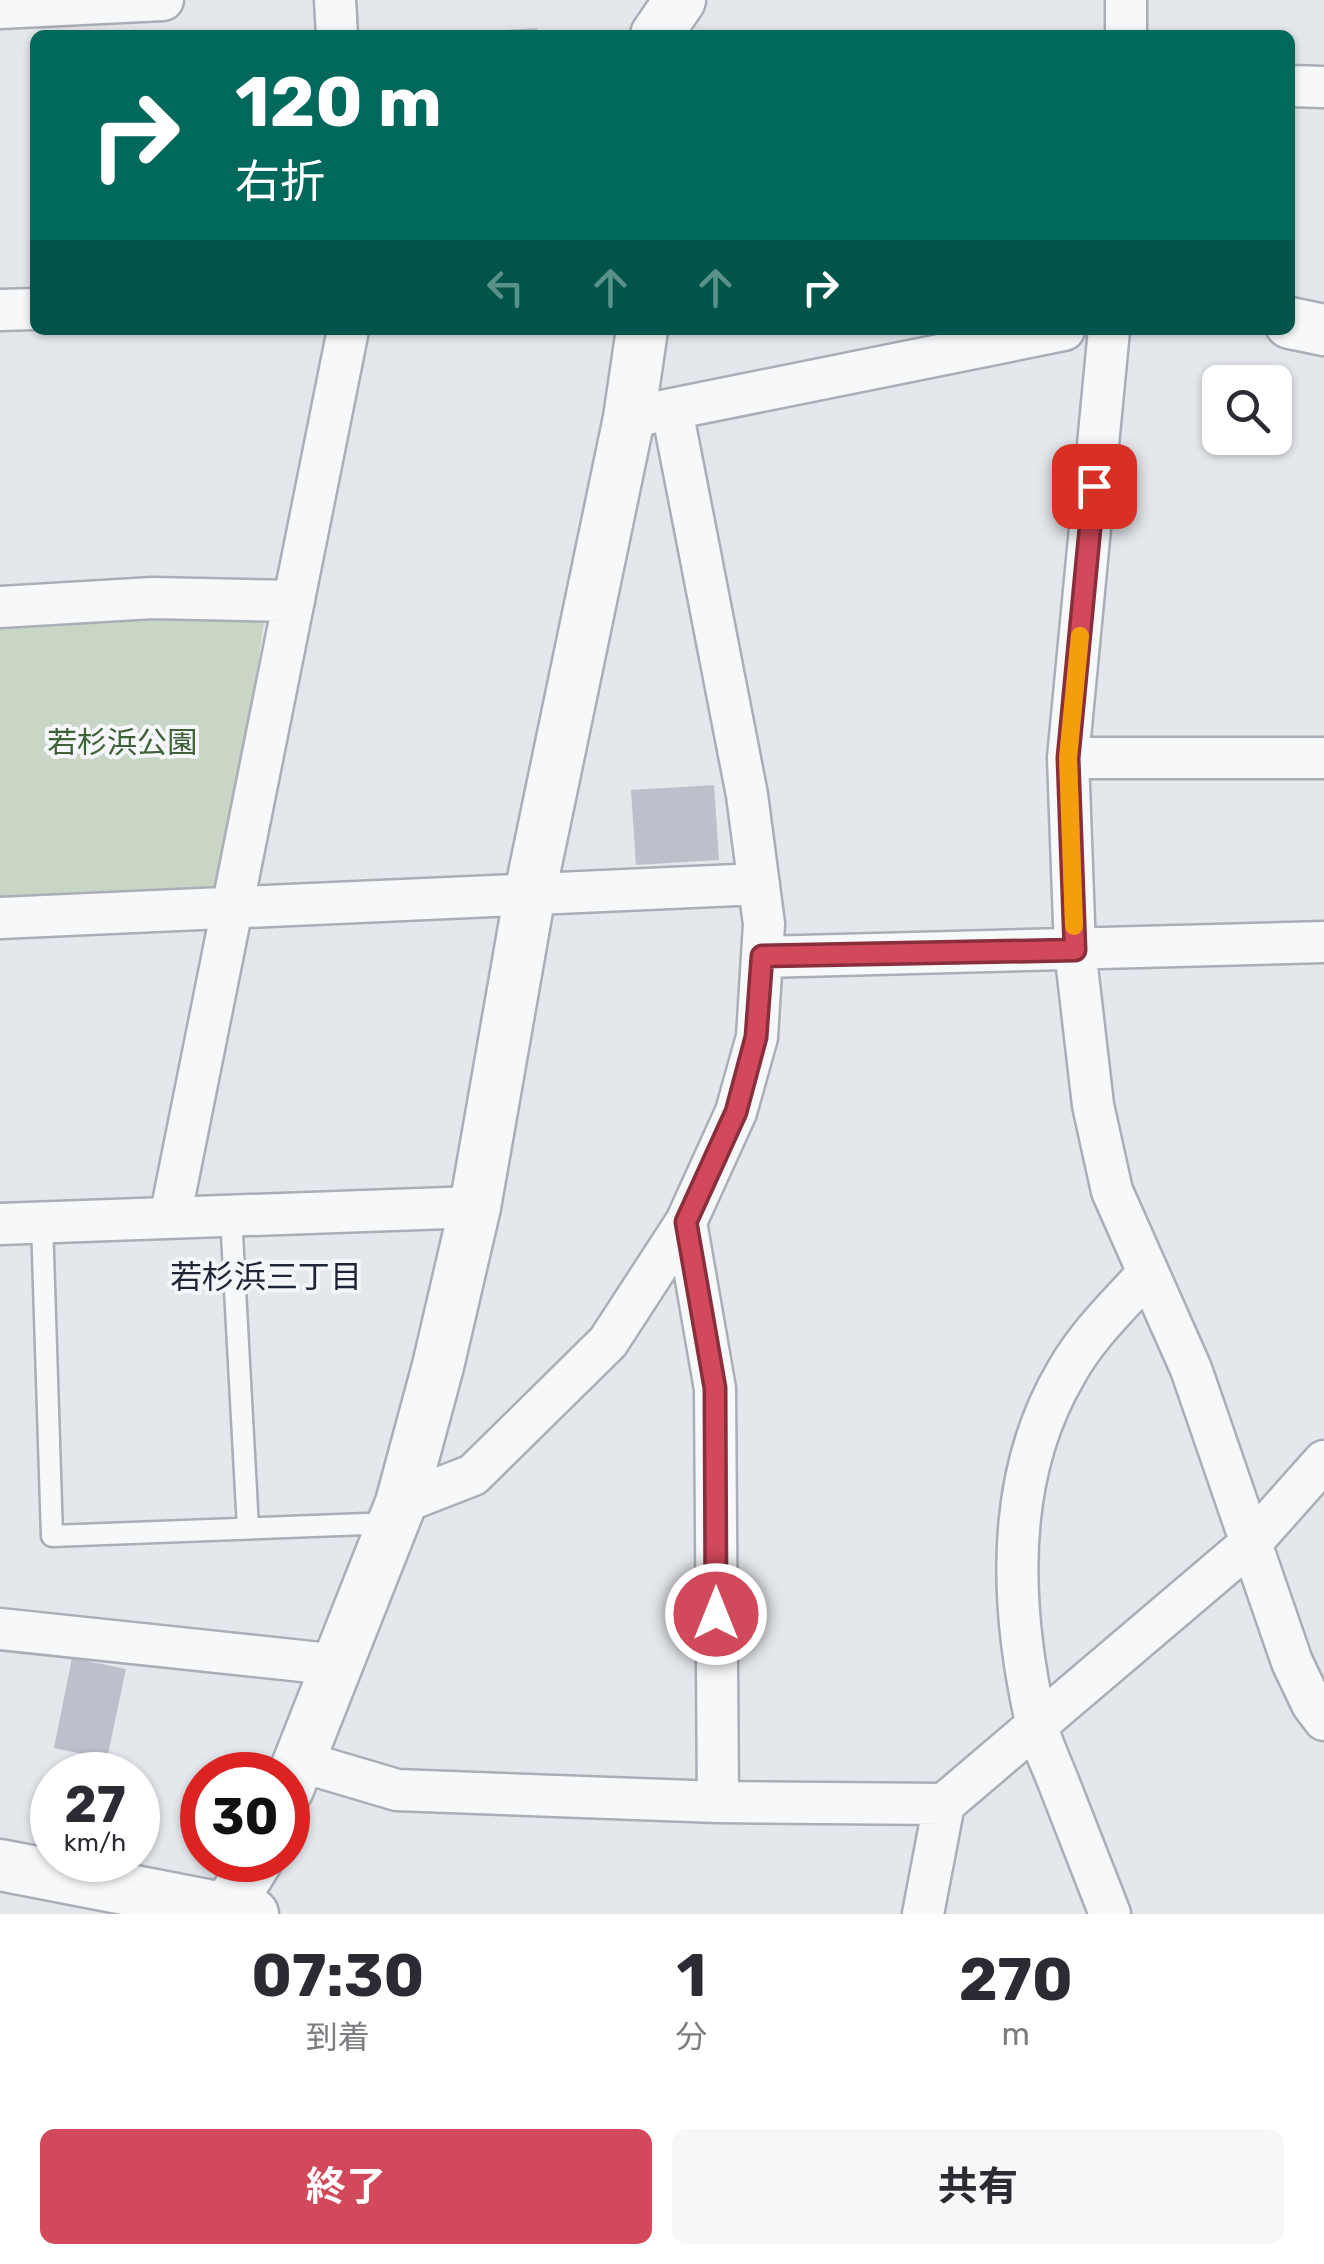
<!DOCTYPE html>
<html lang="ja">
<head>
<meta charset="utf-8">
<style>
  :root { --surface:#fff; --page:#f7f7f7; --text:#2b2b33; --muted:#7c7c81; --accent:#d1495b }
  body { margin:0; font-family:Rubik,"Noto Sans JP",sans-serif; background:var(--page); color:var(--text); height:100vh; display:flex; flex-direction:column; font-size:38px; white-space:nowrap }
  * { box-sizing:border-box; margin:0 }
  p { font-size:32px; color:var(--muted) }
  .icon { flex:none; width:55px; height:55px; fill:none; stroke:currentColor; stroke-width:2; stroke-linecap:round; stroke-linejoin:round }
  .map { position:relative; height:1914px; overflow:hidden }
  .details { display:flex; flex-direction:column; background:var(--surface); flex:1 }
  .details>* { flex:none }
  .guide { position:absolute; left:30px; top:30px; width:1265px; height:305px; border-radius:15px; box-shadow:0 2px 8px #0004; background:#00695c; color:#fff; overflow:hidden }
  .tools { position:absolute; left:1202px; top:365px; display:grid; gap:20px }
  .tools a { display:grid; place-items:center; width:90px; height:90px; border-radius:15px; background:var(--surface); box-shadow:0 2px 8px #0004; font-size:50px }
  .speed { position:absolute; left:30px; top:1752px; display:flex; gap:20px; font-size:50px; font-weight:700; text-align:center }
  .speed>* { display:grid; place-content:center; width:130px; height:130px; border-radius:50%; background:var(--surface); box-shadow:0 2px 8px #0004; line-height:1 }
  .speed small { font-size:25px; font-weight:400 }
  .speed .limit { border:15px solid #d22; background:#fff; color:#111 }
  .pin { position:absolute; display:grid; place-items:center; width:85px; height:85px; color:#fff; margin:-42px; border-radius:20px; box-shadow:0 5px 15px #0006 }
  .me { position:absolute; width:110px; margin:-55px; rotate:0deg; stroke-linejoin:round; filter:drop-shadow(0 0 8px #0008) }
  .turn { display:flex; align-items:center; gap:35px; height:210px; padding:0 40px; font-size:45px }
  .turn .icon { width:130px; height:130px; stroke-width:2.5 }
  .turn b { display:block; font-size:70px; line-height:85px }
  .lanes { display:flex; align-items:center; height:95px; padding:0 40px; background:#0003; justify-content:center; gap:50px; direction:ltr }
  .lanes .off { opacity:.35 }
  .eta { display:flex; justify-content:space-evenly; align-items:center; height:170px; text-align:center }
  .eta b { font-size:60px; font-weight:700; line-height:70px }
  .button { display:flex; gap:20px; margin-top:auto; padding:20px 40px }
  .button a { flex:1; height:115px; border-radius:15px; background:var(--accent); color:#fff; font-size:40px; font-weight:700; line-height:115px; text-align:center }
  .button a+a { background:var(--page); color:var(--text) }
  .map>svg:first-child { display:block }
  .green { fill:#c9d6c5 }
  .building { fill:#bbc0ca }
  .lines { fill:none; stroke-linecap:round; stroke-linejoin:round }
  .service-casing { stroke:#a9aeb7; stroke-width:25 }
  .minor-casing { stroke:#a9aeb7; stroke-width:45 }
  .tertiary-casing { stroke:#a9aeb7; stroke-width:55 }
  .service { stroke:#f7f8fa; stroke-width:20 }
  .minor { stroke:#f7f8fa; stroke-width:40 }
  .tertiary { stroke:#f7f8fa; stroke-width:50 }
  .route-casing { stroke:#882f3b; stroke-width:25 }
  .route { stroke:#d1495b; stroke-width:18 }
  .slow { stroke:#f59e0b; stroke-width:18 }
  .labels { text-anchor:middle; stroke-width:8; stroke-linejoin:round; paint-order:stroke }
  .park-label { font-size:30px; fill:#3f6138; stroke:#f4f6f9 }
  .neighbourhood-label { font-size:32px; fill:#1d2536; stroke:#f4f6f9 }
</style>
</head>
<body>
<div class="map">
<svg width="1324" height="1914" viewBox="0 0 1324 1914">
  <rect width="100%" height="100%" fill="#e4e7ec"/>
  <!-- green -->
  <path class="green" d="M265,615l-41,280 -224,11v-281z"/>
  <!-- building -->
  <path class="building" d="M537,28l1,7h-65v-3z
    M714,785l5,75 -83,5 -5,-75z
    M72,1658l54,11 -19,90 -53,-11z"/>
  <g class="lines">
    <defs>
      <path id="service" d="M231,1216l17,312
        M42,1222l10,314 340,-13"/>
      <path id="minor" d="M335,0l2,35
        M0,8l163,-8
        M1126,35v-35
        M1290,86l34,1
        M0,310l35,-1
        M1109,330l-41,428 7,192 18,155 19,86 79,178 101,293 20,42 12,16
        M647,414l417,-84
        M0,607l153,-9 141,3
        M1068,758h256
        M0,918l759,-34
        M762,957l562,-15
        M170,1218l178,-888
        M686,1222l29,167 3,413
        M0,1224l475,-17
        M401,1503l72,-28 135,-133 78,-120 50,-110 21,-75 7,-113 -17,-129 -75,-385
        M0,1629l339,36
        M299,1761l98,29 321,12 226,2
        M923,1914l21,-110 307,-261 73,-82
        M1110,1914c-17,-43 -33,-85 -50,-128 -8,-21 -19,-43 -24,-64 -26,-115 -32,-244 30,-349 21,-38 53,-68 82,-100"/>
      <path id="tertiary" d="M656,35l24,-35
        M1290,323l34,7
        M288,1789l113,-286 37,-137 37,-159 55,-314 99,-475 13,-88
        M0,1865l253,49
        M224,1914l33,-54"/>
    </defs>
    <!-- service casing -->
    <use href="#service" class="service-casing"/>
    <!-- minor casing -->
    <use href="#minor" class="minor-casing"/>
    <!-- tertiary casing -->
    <use href="#tertiary" class="tertiary-casing"/>
    <!-- service -->
    <use href="#service" class="service"/>
    <!-- minor -->
    <use href="#minor" class="minor"/>
    <!-- tertiary -->
    <use href="#tertiary" class="tertiary"/>
  </g>
  <g class="lines">
    <defs>
      <path id="route" d="M716,1614l-1,-226 -29,-166 50,-110 20,-75 6,-81 313,-6 -7,-192 26,-272"/>
    </defs>
    <!-- route casing -->
    <use href="#route" class="route-casing"/>
    <!-- route -->
    <use href="#route" class="route"/>
    <!-- slow -->
    <path class="slow" d="M1074,926l-6,-168 12,-122"/>
  </g>
  <g class="labels">
    <!-- park labels -->
    <g class="park-label">
      <text x="122" y="753">若杉浜公園</text>
    </g>
    <!-- neighbourhood labels -->
    <g class="neighbourhood-label">
      <text x="266" y="1288">若杉浜三丁目</text>
    </g>
  </g>
</svg>
<div class="tools">
<a><svg class="icon" aria-label="search" viewBox="0 0 24 24"><circle cx="10" cy="10" r="6"/><path d="M15 15l6 6"/></svg></a>
</div>
<div class="speed"><div>27<small>km/h</small></div><div class="limit">30</div></div>
<div class="pin" style="left:1094px;top:486px;background:#d93025"><svg class="icon" aria-label="arrive" viewBox="0 0 24 24"><path d="M6 21V4h12l-3 4 3 4H6"/></svg></div>
<svg class="me" style="left:716px;top:1614px" viewBox="-20 -20 40 40"><circle r="17" fill="#d1495b" stroke="#fff" stroke-width="3"/><path d="M0-11L8 9 0 5-8 9z" fill="#fff"/></svg>
<div class="guide">
<div class="turn"><svg class="icon" aria-label="right" viewBox="0 0 24 24"><path d="M7 20v-9h11M14 6l5 5-5 5"/></svg><div><b>120 m</b>右折</div></div>
<div class="lanes"><svg class="icon off" aria-label="left" viewBox="0 0 24 24"><path d="M17 20v-9H6M10 6l-5 5 5 5"/></svg><svg class="icon off" aria-label="ahead" viewBox="0 0 24 24"><path d="M12 20V5M6 11l6-6 6 6"/></svg><svg class="icon off" aria-label="ahead" viewBox="0 0 24 24"><path d="M12 20V5M6 11l6-6 6 6"/></svg><svg class="icon" aria-label="right" viewBox="0 0 24 24"><path d="M7 20v-9h11M14 6l5 5-5 5"/></svg></div>
</div>
</div>
<section class="details">
<div class="eta">
<div><b>07:30</b><p>到着</p></div>
<div><b>1</b><p>分</p></div>
<div><b>270</b><p>m</p></div>
</div>
<div class="button"><a>終了</a><a>共有</a></div>
</section>
</body>
</html>
